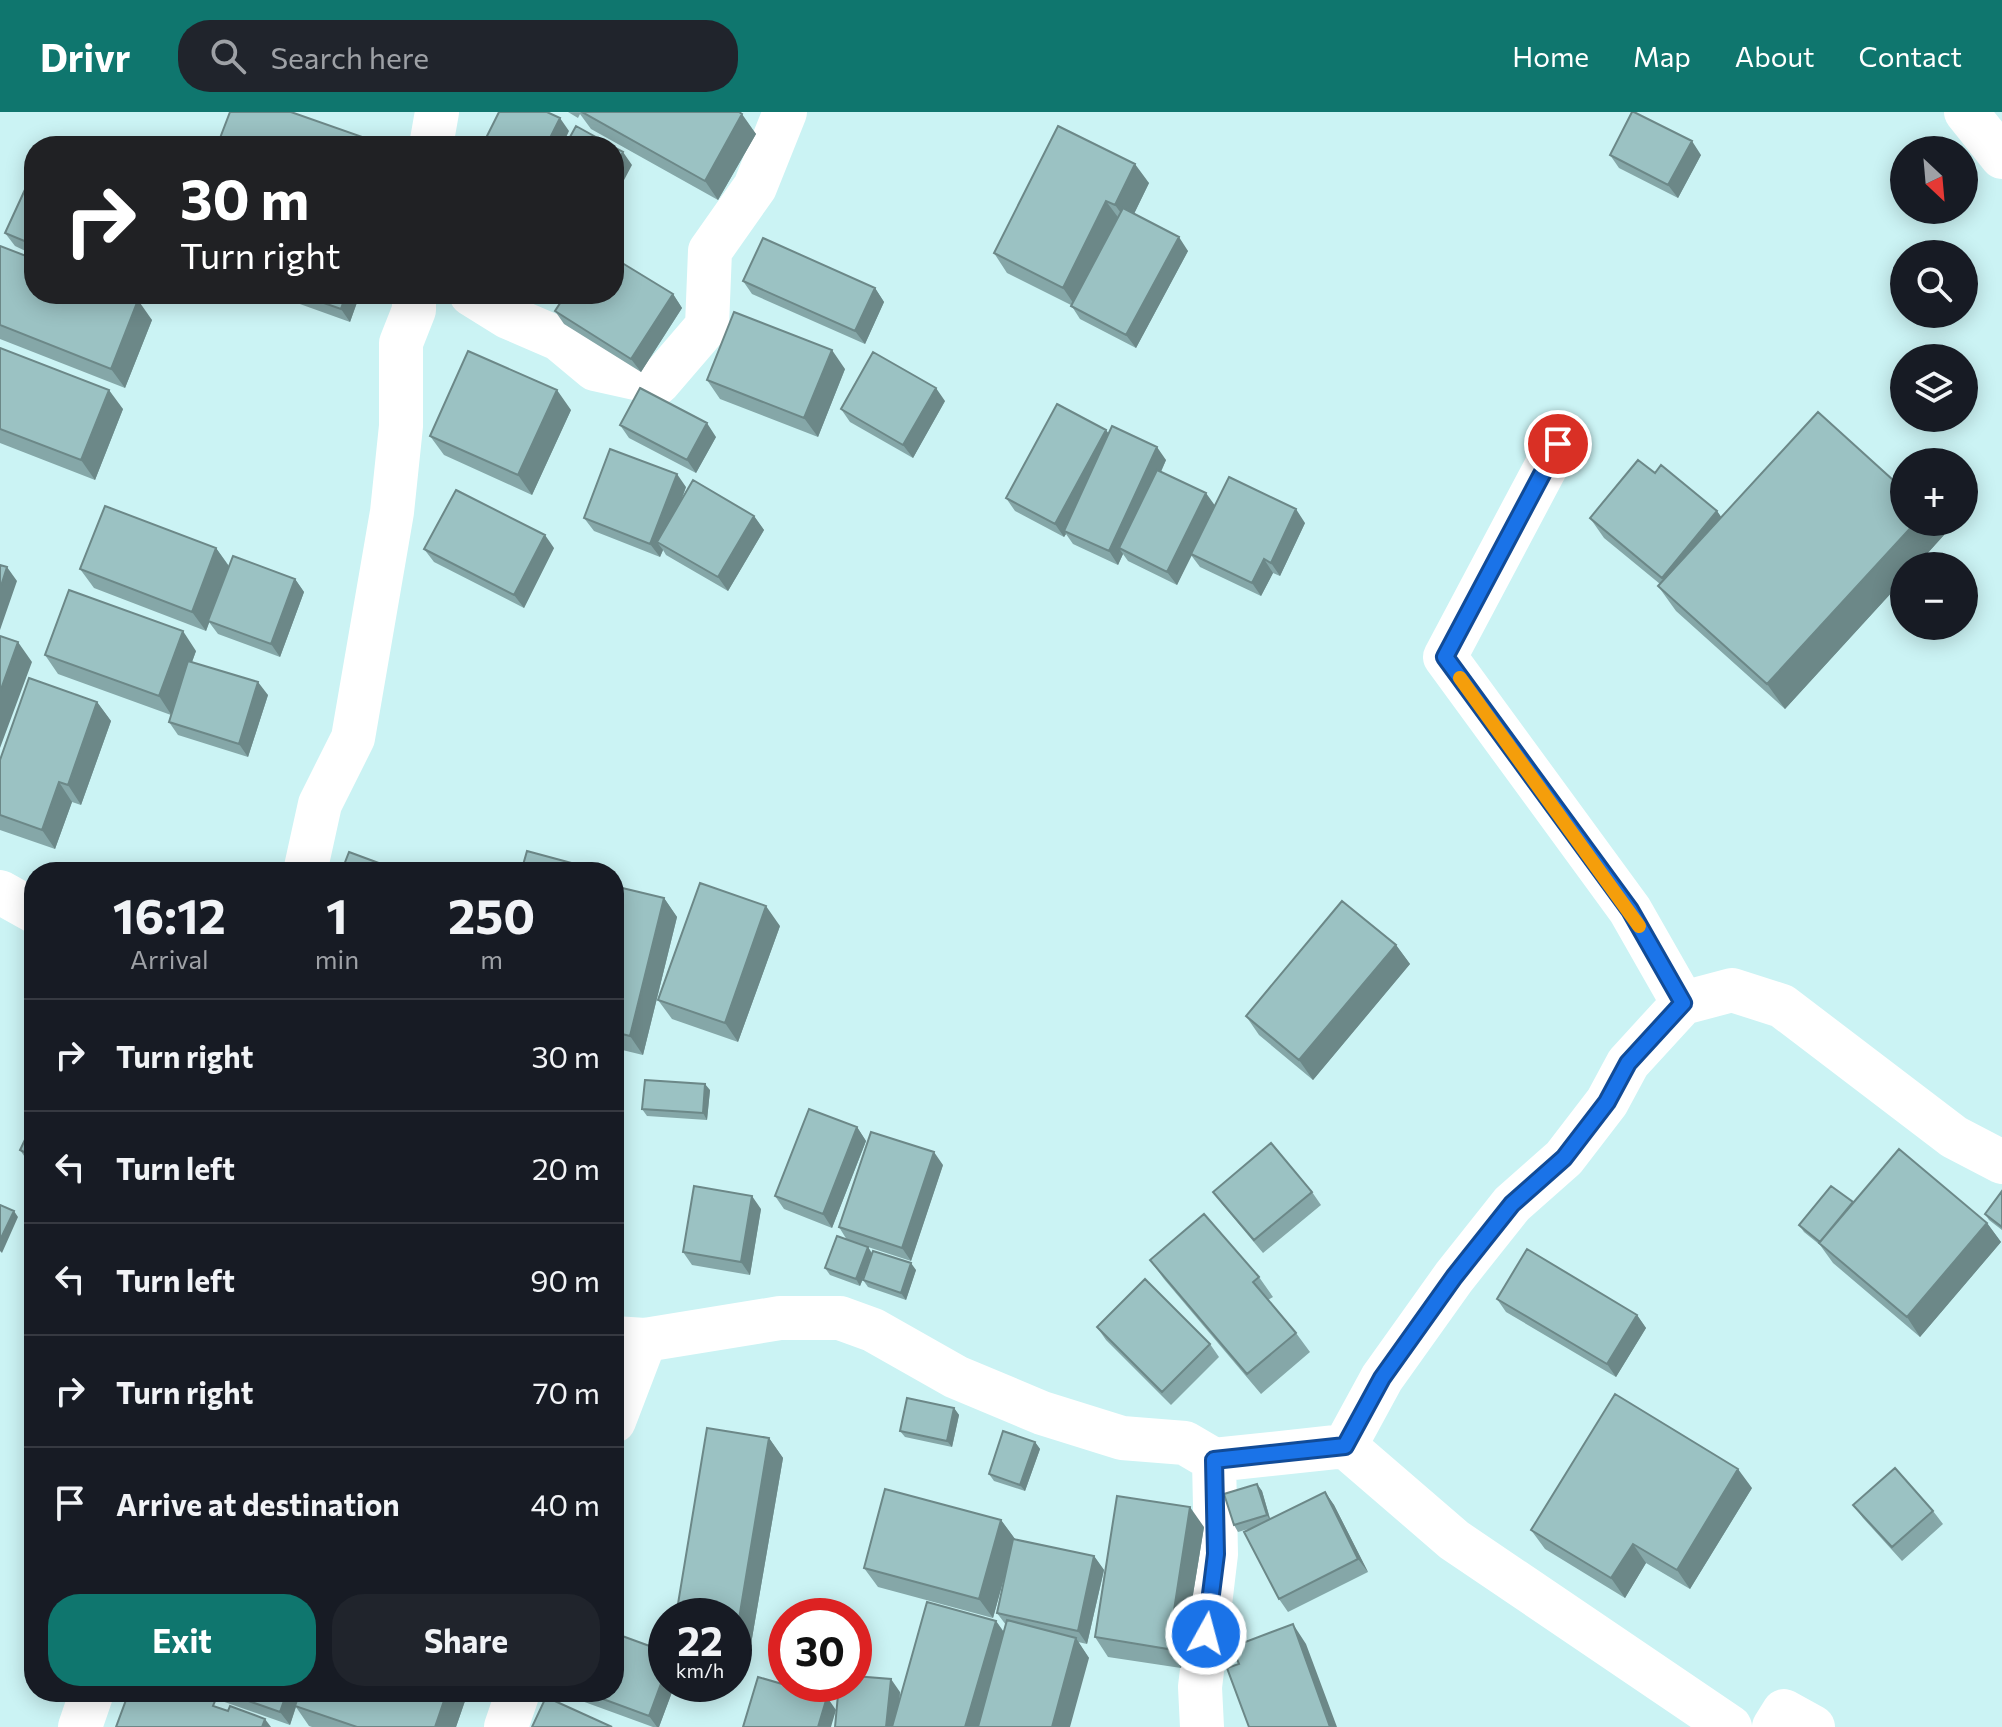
<!DOCTYPE html>
<html lang="en">
<head>
<meta charset="utf-8">
<style>
  :root { --surface:#171b24; --page:#20242c; --text:#f1f3f6; --muted:#9ea1a6; --line:#363941; --accent:#0f766e }
  body { margin:0; font-family:Commissioner,sans-serif; background:var(--page); color:var(--text); height:100vh; display:flex; flex-direction:column; font-size:30px; white-space:nowrap }
  * { box-sizing:border-box; margin:0 }
  p { font-size:26px; color:var(--muted) }
  .icon { flex:none; width:44px; height:44px; fill:none; stroke:currentColor; stroke-width:2; stroke-linecap:round; stroke-linejoin:round }
  .map { position:relative; flex:1; overflow:hidden }
  .side { position:absolute; left:24px; top:750px; width:600px; height:840px; display:flex; flex-direction:column; background:var(--surface); border-radius:32px; box-shadow:0 4px 20px #0003 }
  .side>* { flex:none }
  .top-card { position:absolute; left:24px; top:24px; width:600px; height:168px; border-radius:32px; box-shadow:0 4px 20px #0003; background:#202124; color:#fff; overflow:hidden }
  .needle { width:52px; rotate:154deg }
  .buttons { position:absolute; left:1890px; top:24px; display:grid; gap:16px }
  .buttons a { display:grid; place-items:center; width:88px; height:88px; border-radius:50%; background:var(--surface); box-shadow:0 4px 20px #0003; font-size:40px }
  .speed { position:absolute; left:648px; top:1486px; display:flex; gap:16px; font-size:40px; font-weight:700; text-align:center }
  .speed>* { display:grid; place-content:center; width:104px; height:104px; border-radius:50%; background:var(--surface); box-shadow:0 4px 20px #0003; line-height:1 }
  .speed small { font-size:20px; font-weight:400 }
  .speed .limit { border:12px solid #d22; background:#fff; color:#111 }
  .pin { position:absolute; display:grid; place-items:center; width:68px; height:68px; color:#fff; margin:-34px; border:4px solid #fff; border-radius:50%; box-shadow:0 2px 8px #0007 }
  .me { position:absolute; width:88px; margin:-44px; rotate:7deg; stroke-linejoin:round; filter:drop-shadow(0 0 6px #0008) }
  .turn { display:flex; align-items:center; gap:28px; height:168px; padding:0 24px; font-size:36px }
  .turn .icon { width:104px; height:104px; stroke-width:2.5 }
  .turn b { display:block; font-size:56px; line-height:68px }
  .eta { display:flex; justify-content:space-evenly; align-items:center; height:136px; text-align:center }
  .eta b { font-size:48px; font-weight:700; line-height:56px }
  .primary-button { display:flex; gap:16px; margin-top:auto; padding:16px 24px }
  .primary-button a { flex:1; height:92px; border-radius:32px; background:var(--accent); color:#fff; font-size:32px; font-weight:700; line-height:92px; text-align:center }
  .primary-button a+a { background:var(--page); color:var(--text) }
  ul { padding:0; list-style:none }
  li { display:flex; align-items:center; gap:24px; height:112px; padding:0 24px; border-top:2px solid var(--line) }
  li div { flex:1 }
  li b { display:block; font-size:30px }
  li em { font-style:normal }
  header { display:flex; align-items:center; gap:48px; box-sizing:border-box; height:112px; padding:0 40px; background:var(--accent); color:#fff }
  header strong { font-size:38px }
  nav { display:flex; gap:44px; margin-inline-start:auto; font-size:28px }
  .search { width:560px; height:72px; background:var(--page); display:flex; align-items:center; gap:20px; box-sizing:border-box; padding:0 28px; border-radius:32px; color:var(--muted); font-size:30px }
  .map>svg:first-child { display:block }
  .lines { fill:none; stroke-linecap:round; stroke-linejoin:round }
  .street { stroke:#fff; stroke-width:44 }
  .highway { stroke:#fff; stroke-width:44 }
  .wall { fill:#85a7a8 }
  .shaded-wall { fill:#6c8888 }
  .building { fill:#9bc2c3; stroke:#6c8888; stroke-width:2 }
  .route-casing { stroke:#114b97; stroke-width:20 }
  .route { stroke:#1a73e8; stroke-width:14 }
  .slow { stroke:#f59e0b; stroke-width:14 }
</style>
</head>
<body>
<header>
<strong>Drivr</strong>
<div class="search"><svg class="icon" aria-label="search" viewBox="0 0 24 24"><circle cx="10" cy="10" r="6"/><path d="M15 15l6 6"/></svg>Search here</div>
<nav><a>Home</a><a>Map</a><a>About</a><a>Contact</a></nav>
</header>
<div class="map">
<svg width="2002" height="1615" viewBox="0 0 2002 1615">
  <rect width="100%" height="100%" fill="#cbf3f4"/>
  <g class="lines">
    <!-- street -->
    <path class="street" d="M431,34l6,-34
      M471,182l37,23 51,22 36,30 63,14 49,-57 3,-75 45,-64 30,-75
      M1558,332l-113,213 185,253 53,93
      M305,760l15,-68 33,-66 39,-226 9,-86v-83l13,-33v-16
      M0,780l34,19
      M614,1226l31,2 135,-22h60l33,12 83,47 86,36 80,25 63,5 29,17 131,-14 37,-68 72,-101 58,-73 52,-46 43,-56 21,-39 55,-60 49,-13 50,16 172,131 48,25
      M614,1309l31,-81
      M1345,1334l109,94 276,187
      M80,1615l12,-35
      M506,1615l12,-35
      M1202,1615l-2,-40 16,-133 -2,-94
      M1774,1615l10,-16 29,16"/>
    <!-- highway -->
    <path class="highway" d="M1966,0l36,45"/>
  </g>
  <!-- wall -->
  <path class="wall" d="M568,0h171l17,22 -38,66 -127,-71 -11,-15 -2,4z
    M1058,14l91,57 -15,31 54,37 -52,97 -56,-29 -9,-14 -64,-32 -13,-20z
    M1610,43h91l-23,43 -59,-30z
    M34,58v85l-19,-9 -10,-13z
    M0,134l152,74 -27,68 -125,-49z
    M743,169l132,7 9,14 -19,42 -113,-50z
    M272,182h88l-10,28z
    M673,182l9,14 -41,64 -77,-48 -9,-13z
    M0,236l123,61 -28,71 -95,-37z
    M845,257l-27,68 -98,-38 -13,-19z
    M945,289l-32,57 -63,-36 -9,-13z
    M571,298l-39,85 -88,-40 -14,-19z
    M620,313l96,12 -20,36 -67,-35z
    M1106,318l3,4 57,26 -5,12 54,33 90,18 -25,53 -7,-3 -12,23 -61,-29 -9,-12 -14,30 -49,-24 -5,-7 -5,11 -45,-21 -7,-10 -2,3 -49,-26 -9,-13z
    M1655,361l62,38 4,6 223,18 -28,31h-12v13l-119,130 -109,-98 -18,-25 2,-2 -56,-46 -14,-20z
    M686,375l-5,14 73,15 10,14 -36,61 -62,-36 -3,-5 -3,7 -66,-26 -10,-13z
    M216,436l13,18 66,13 9,13 -24,65 -62,-23 -9,-12 -3,9 -112,-43 -14,-19z
    M554,436l-30,60 -90,-46 -10,-13z
    M196,539l-4,11 76,33 -20,62 -70,-22 -9,-13 2,-7 -113,-41 -13,-19z
    M97,590l14,19 -30,84 -9,-3 -17,47 -55,-19v-70z
    M614,774l50,12 13,19 -34,138 -29,-7z
    M780,814l-42,116 -66,-23 -14,-19z
    M1396,833l14,19 -97,116 -54,-45 -13,-19z
    M710,978l-3,30 -60,-4 -5,-7z
    M34,1009v45l-5,-3 -9,-13z
    M857,1015l9,14 -34,87 -48,-19 -9,-13z
    M943,1053l-32,96 -43,-14 4,6 44,17 -10,30 -38,-13 -5,-7 3,-8 -6,14 -30,-11 -5,-7 22,-28 -8,-13z
    M2002,1079v39l-13,-10 -4,-6z
    M1213,1080h99l9,13 -58,48 -40,-48z
    M1853,1091l134,20 14,19 -81,95 -87,-74 -13,-18 -16,-13 -5,-7z
    M761,1097l-11,66 -58,-10 -9,-13z
    M1150,1148l109,17 14,20 -5,3 28,33 14,19 -49,42 -97,-115z
    M1497,1187l140,16 9,13 -30,49 -110,-65z
    M1097,1215l113,17 9,13 -48,48 -65,-65z
    M954,1296l5,7 -7,32 -47,-10 -5,-6z
    M769,1326l14,20 -33,192 -16,-2v-32z
    M1035,1330l5,7 -15,42 -31,-10 -5,-7z
    M1257,1372l5,7 8,28 55,-27 9,13 34,67 -80,40 -9,-13 -27,-71 -14,4 -4,-7z
    M1752,1376l-62,101 -44,-26 -21,35 -80,-49 -14,-19z
    M1853,1393l80,6 10,13 -41,37 -39,-43z
    M1001,1408l14,19 79,17 10,14 -17,74 -9,-2 11,16 -254,69 65,-35 -1,9 97,-80 8,11 2,-7 -9,-12 10,-47 -14,52 -115,-31 -14,-19z
    M1204,1415l-23,141 -73,-11 -13,-20z
    M666,1572h9l-16,43h-6l-74,-27 -5,-8h40z
    M196,1580h97l5,7 2,-7h158l7,9 -9,26h-144l-3,-1 -13,-19 -6,18z"/>
  <!-- shaded-wall -->
  <path class="shaded-wall" d="M742,2l14,20 -38,66 -13,-19z
    M560,6l9,13 -7,15h-16z
    M1692,29l9,14 -23,43 -10,-13z
    M623,40l9,13 -18,34v-31z
    M1135,52l14,19 -20,41 -14,-19z
    M1106,89l14,19 -44,87 -13,-19z
    M1179,125l9,14 -52,97 -10,-13z
    M875,176l9,14 -19,42 -10,-13z
    M346,182h14l-10,28 -9,-13z
    M673,182l9,14 -41,64 -10,-13z
    M138,188l14,20 -27,68 -14,-19z
    M832,238l13,19 -27,68 -14,-19z
    M936,276l9,13 -32,57 -10,-13z
    M109,278l14,19 -28,71 -14,-20z
    M557,278l14,20 -39,85 -14,-20z
    M707,311l9,14 -20,36 -9,-13z
    M1106,318l9,13 -51,88 2,3 -2,3 -9,-13z
    M1157,335l9,13 -41,91 -6,-3 4,6 -5,11 -9,-14z
    M677,362l9,13 -22,59 -7,-4 6,8 -3,7 -10,-13z
    M1206,381l10,14 -39,78 -10,-13z
    M1296,397l9,14 -25,53 -9,-13z
    M1717,399l14,20 -55,66 -14,-19z
    M754,404l10,14 -36,61 -10,-14z
    M1916,410h19l9,13 -28,31h-12v13l-119,130 -18,-25z
    M545,423l9,13 -30,60 -10,-13z
    M216,436l14,20 -24,63 -14,-19z
    M1264,447l9,14 -12,23 -9,-13z
    M7,455l10,14 -17,49v-41z
    M295,467l9,13 -24,65 -9,-13z
    M183,519l13,20 -24,65 -13,-20z
    M18,530l14,20 -32,86v-56z
    M258,570l10,13 -20,62 -9,-13z
    M97,590l14,19 -30,84 -13,-20z
    M59,670l13,20 -17,47 -13,-19z
    M664,786l13,19 -34,138 -13,-19z
    M766,794l14,20 -42,116 -13,-19z
    M1396,833l14,19 -97,116 -14,-20z
    M705,972l5,6 -3,30 -4,-7z
    M857,1015l9,14 -34,87 -9,-14z
    M934,1040l9,13 -32,96 -9,-13z
    M752,1084l9,13 -11,66 -9,-13z
    M14,1099l4,6 -16,36 -2,-2v-11z
    M1987,1111l14,19 -81,95 -13,-20z
    M868,1135l4,7 -12,32 -4,-7z
    M911,1151l5,7 -10,30 -5,-7z
    M1637,1203l9,13 -30,49 -9,-13z
    M954,1296l5,7 -7,32 -5,-6z
    M769,1326l14,20 -33,192 -13,-19z
    M1035,1330l5,7 -15,42 -5,-6z
    M1738,1357l14,19 -62,101 -13,-19z
    M1257,1372l5,7 9,31 -4,-7z
    M1325,1380l9,13 34,67 -10,-13z
    M1190,1395l14,20 -23,141 -13,-19z
    M1001,1408l14,19 -22,79 -14,-19z
    M1633,1432l13,19 -21,35 -14,-20z
    M1094,1444l10,14 -17,74 -9,-13z
    M996,1509l13,19 -24,87h-20z
    M1293,1512l13,20 31,83h-7z
    M1076,1526l13,20 -19,69h-18z
    M666,1558v14h9l-16,43h-2l-8,-11z
    M891,1567l9,13 -3,35h-11z
    M287,1580h6l5,8 -8,25 -10,-13z
    M447,1580h11l7,9 -9,26h-21z
    M827,1585l9,13 -5,17h-13z
    M265,1607l6,8h-9z"/>
  <!-- building -->
  <path class="building" d="M230,0h61l80,28 -2,6h-152z
    M499,0h48l13,6 -14,28h-64z
    M582,0h157l3,2 -37,67z
    M1632,0h2l58,29 -24,44 -58,-30z
    M576,14l36,20h-47z
    M1058,14l77,38 -20,41 -9,-4 -43,87 -69,-35z
    M614,35l9,5 -9,16z
    M34,58v75l-29,-12z
    M1123,96l56,29 -53,98 -55,-29z
    M763,126l112,50 -20,43 -112,-50z
    M0,134l34,13v35h89l15,6 -27,69 -111,-44z
    M614,146l59,36 -42,65 -76,-48 11,-17h48z
    M298,182h48l-5,15z
    M734,200l98,38 -28,68 -97,-38z
    M0,236l109,42 -28,70 -81,-31z
    M468,239l89,39 -39,85 -88,-39z
    M873,240l63,36 -33,57 -62,-36z
    M640,276l67,35 -20,37 -67,-35z
    M1057,292l49,26 -51,94 -49,-26z
    M1818,300l86,78v32h12l-149,162 -109,-98z
    M1112,314l45,21 -48,104 -45,-20z
    M610,337l67,25 -27,70 -66,-26z
    M1638,348l17,13 6,-8 56,46 -55,67 -72,-60z
    M1157,358l49,23 -39,79 -48,-24z
    M1229,365l67,32 -25,54 -7,-4 -12,24 -61,-29z
    M693,368l61,36 -36,61 -61,-35z
    M456,378l89,45 -31,60 -90,-46z
    M105,394l111,42 -24,64 -112,-43z
    M233,444l62,23 -24,65 -63,-23z
    M0,453l7,2 -7,22z
    M69,478l114,41 -24,65 -114,-41z
    M0,524l18,6 -18,50z
    M188,549l70,21 -19,62 -70,-22z
    M29,566l68,24 -29,83 -9,-3 -17,48 -42,-15v-55z
    M527,739l63,17 -1,4h-68z
    M349,740l54,20h-81l3,-8 17,6z
    M700,771l66,23 -41,117 -67,-23z
    M614,774l50,12 -34,138 -16,-4z
    M1342,789l54,44 -97,115 -53,-44z
    M645,968l60,4 -2,29 -61,-4z
    M809,997l48,18 -34,87 -48,-18z
    M34,1009v36l-14,-7z
    M871,1020l63,20 -32,96 -63,-21z
    M1271,1031l41,49 -58,48 -41,-48z
    M1899,1037l88,74 -80,94 -88,-74z
    M694,1074l58,10 -11,66 -58,-10z
    M1831,1074l22,16 -33,40 -21,-17z
    M2002,1079v36l-17,-13z
    M0,1093l14,6 -14,29z
    M1204,1102l55,63 -6,5 43,51 -49,41 -97,-114z
    M837,1124l31,11 -12,32 -31,-11z
    M1527,1137l110,66 -30,49 -110,-65z
    M873,1139l38,12 -10,30 -38,-13z
    M1145,1167l65,65 -48,48 -65,-65z
    M1615,1282l123,75 -61,101 -44,-26 -22,34 -80,-48z
    M907,1286l47,10 -7,33 -47,-10z
    M707,1316l62,10 -32,193 -3,-1v-14h-58z
    M1003,1319l32,11 -15,43 -31,-11z
    M1895,1356l38,43 -41,36 -39,-42z
    M1257,1372l10,31 -33,10 -10,-31z
    M885,1377l116,31 -22,79 -115,-31z
    M1325,1380l33,67 -79,40 -35,-67z
    M1117,1384l73,11 -22,142 -73,-12z
    M1013,1427l81,17 -16,75 -81,-18z
    M927,1490l69,19 -31,106h-73z
    M1007,1508l69,18 -24,89h-74z
    M1293,1512l37,103h-81l-22,-59 12,-4 -7,-17z
    M614,1521l52,19v18l-17,46 -65,-24h30z
    M854,1564l37,3 -5,48h-51l4,-43h15z
    M758,1565l69,20 -9,30h-75z
    M129,1580l7,2 1,-2h53l25,9 -2,5 15,5 2,-5 35,13 -3,8h-146z
    M223,1580h64l-7,20z
    M300,1580h147l-12,35h-78l-62,-21z
    M546,1585l66,30h-80z"/>
  <g class="lines">
    <defs>
      <path id="route" d="M1206,1522l10,-80 -2,-94 131,-14 37,-68 72,-101 58,-73 52,-46 43,-56 21,-39 55,-60 -53,-93 -185,-253 113,-213"/>
    </defs>
    <!-- route casing -->
    <use href="#route" class="route-casing"/>
    <!-- route -->
    <use href="#route" class="route"/>
    <!-- slow -->
    <path class="slow" d="M1460,566l179,248"/>
  </g>
</svg>
<div class="buttons">
<a><svg class="needle" viewBox="-14 -14 28 28"><path d="M0-13l5 13h-10z" fill="#e53935"/><path d="M0 13l5-13h-10z" fill="#9ea1a6"/></svg></a>
<a><svg class="icon" aria-label="search" viewBox="0 0 24 24"><circle cx="10" cy="10" r="6"/><path d="M15 15l6 6"/></svg></a>
<a><svg class="icon" aria-label="layers" viewBox="0 0 24 24"><path d="M12 4l9 5-9 5-9-5zM3 14l9 5 9-5"/></svg></a>
<a>+</a>
<a>−</a>
</div>
<div class="speed"><div>22<small>km/h</small></div><div class="limit">30</div></div>
<div class="pin" style="left:1558px;top:332px;background:#d93025"><svg class="icon" aria-label="arrive" viewBox="0 0 24 24"><path d="M6 21V4h12l-3 4 3 4H6"/></svg></div>
<svg class="me" style="left:1206px;top:1522px" viewBox="-20 -20 40 40"><circle r="17" fill="#1a73e8" stroke="#fff" stroke-width="3"/><path d="M0-11L8 9 0 5-8 9z" fill="#fff"/></svg>
<div class="top-card">
<div class="turn"><svg class="icon" aria-label="right" viewBox="0 0 24 24"><path d="M7 20v-9h11M14 6l5 5-5 5"/></svg><div><b>30 m</b>Turn right</div></div>
</div>
<section class="side">
<div class="eta">
<div><b>16:12</b><p>Arrival</p></div>
<div><b>1</b><p>min</p></div>
<div><b>250</b><p>m</p></div>
</div>
<ul>
<li><svg class="icon" aria-label="right" viewBox="0 0 24 24"><path d="M7 20v-9h11M14 6l5 5-5 5"/></svg><div><b>Turn right</b></div><em>30 m</em></li>
<li><svg class="icon" aria-label="left" viewBox="0 0 24 24"><path d="M17 20v-9H6M10 6l-5 5 5 5"/></svg><div><b>Turn left</b></div><em>20 m</em></li>
<li><svg class="icon" aria-label="left" viewBox="0 0 24 24"><path d="M17 20v-9H6M10 6l-5 5 5 5"/></svg><div><b>Turn left</b></div><em>90 m</em></li>
<li><svg class="icon" aria-label="right" viewBox="0 0 24 24"><path d="M7 20v-9h11M14 6l5 5-5 5"/></svg><div><b>Turn right</b></div><em>70 m</em></li>
<li><svg class="icon" aria-label="arrive" viewBox="0 0 24 24"><path d="M6 21V4h12l-3 4 3 4H6"/></svg><div><b>Arrive at destination</b></div><em>40 m</em></li>
</ul>
<div class="primary-button"><a>Exit</a><a>Share</a></div>
</section>
</div>
</body>
</html>
